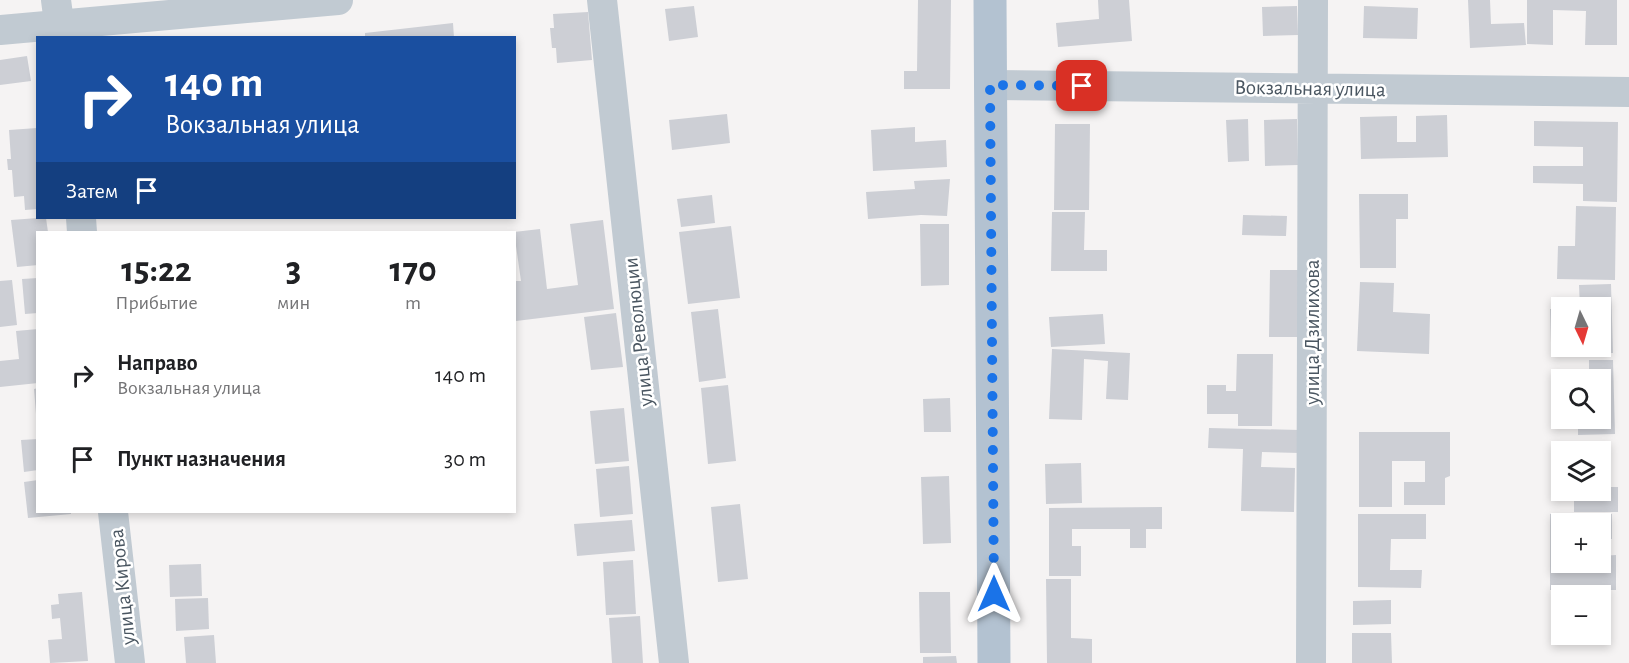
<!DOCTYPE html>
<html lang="ru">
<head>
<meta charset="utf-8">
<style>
  :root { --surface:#fff; --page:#f6f6f6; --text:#202124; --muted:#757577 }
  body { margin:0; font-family:"Alegreya Sans",sans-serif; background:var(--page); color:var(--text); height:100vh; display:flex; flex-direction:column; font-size:22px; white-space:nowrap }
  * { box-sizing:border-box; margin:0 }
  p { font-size:20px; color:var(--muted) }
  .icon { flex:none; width:33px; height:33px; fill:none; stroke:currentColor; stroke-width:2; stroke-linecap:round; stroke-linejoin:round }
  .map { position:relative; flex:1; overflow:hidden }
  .sheet { position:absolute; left:36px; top:231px; width:480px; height:282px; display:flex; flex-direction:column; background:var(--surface); border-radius:0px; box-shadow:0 3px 9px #0003 }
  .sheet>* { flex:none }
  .top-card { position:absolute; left:36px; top:36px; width:480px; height:183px; border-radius:0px; box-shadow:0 3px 9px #0003; background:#1a4fa0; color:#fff; overflow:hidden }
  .needle { width:39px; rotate:175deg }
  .buttons { position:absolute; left:1551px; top:297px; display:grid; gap:12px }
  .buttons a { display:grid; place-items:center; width:60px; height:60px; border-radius:0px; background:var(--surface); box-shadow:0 3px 9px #0003; font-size:30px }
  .pin { position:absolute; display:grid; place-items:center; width:51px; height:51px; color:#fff; margin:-26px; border-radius:12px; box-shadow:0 3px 9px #0006 }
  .me { position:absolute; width:66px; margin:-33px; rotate:0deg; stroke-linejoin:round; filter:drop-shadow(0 0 4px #0008) }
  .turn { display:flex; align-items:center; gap:21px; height:126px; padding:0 30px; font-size:27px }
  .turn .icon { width:78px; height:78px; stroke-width:2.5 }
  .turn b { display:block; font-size:42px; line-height:51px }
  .then { display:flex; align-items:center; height:57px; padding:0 30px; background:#0003; gap:12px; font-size:22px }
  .eta { display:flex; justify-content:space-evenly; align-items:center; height:102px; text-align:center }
  .eta b { font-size:36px; font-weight:600; line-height:42px }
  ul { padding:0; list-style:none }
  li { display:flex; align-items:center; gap:18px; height:84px; padding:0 30px }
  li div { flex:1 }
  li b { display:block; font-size:22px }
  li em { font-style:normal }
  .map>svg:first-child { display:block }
  .building { fill:#cdcfd5 }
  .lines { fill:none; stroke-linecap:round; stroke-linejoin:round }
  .minor { stroke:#c1cad2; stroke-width:30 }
  .major { stroke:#b3c2d1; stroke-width:33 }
  .route { stroke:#1a73e8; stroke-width:10; stroke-dasharray:0 18 }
  .labels { text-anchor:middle; stroke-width:5; stroke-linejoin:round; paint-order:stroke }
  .street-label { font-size:21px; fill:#4a5661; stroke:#fff }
</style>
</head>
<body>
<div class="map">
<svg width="1629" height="663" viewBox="0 0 1629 663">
  <rect width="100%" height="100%" fill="#f5f3f3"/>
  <!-- building -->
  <path class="building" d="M918,0h33l-1,89h-46v-18h13z
    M1098,0h31l3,41 -74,6 -2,-24 43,-4z
    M1468,0h22l1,24 33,-1 2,22 -56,3z
    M1527,0h90v45h-32l1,-34 -33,-1v35l-26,-1z
    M694,6l4,31 -29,4 -4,-32z
    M1297,6l1,29 -35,1 -1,-29z
    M1364,6l54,2 -1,31 -54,-1z
    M588,12l4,48 -35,3 -1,-15h-4l-2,-20h4l-1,-14z
    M453,23l1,15h-89v-5z
    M27,56l4,25 -31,4v-25z
    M727,114l3,29 -58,7 -3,-30z
    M1447,115l1,42 -87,2 -1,-42 37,-1v26h19v-26z
    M1248,119l1,42 -21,1 -2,-42z
    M1297,119l1,46 -33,1 -1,-46z
    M1534,121l84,1 -1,80 -34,-1v-17l-50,-1v-17h50v-19l-49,-1z
    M1055,124h35l-1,86h-35z
    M915,127v15l31,-2 1,27 -74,4 -2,-41z
    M37,128l1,81 -13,1 -1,-14 -10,1 -2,-27h-4l-1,-11h4l-2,-29z
    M950,179l-3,37 -26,-1 -53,4 -2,-27 49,-3 -1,-8z
    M1359,194h49v25h-12v49h-36z
    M712,195l3,28 -34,4 -4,-28z
    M1576,206l40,1 -1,73 -58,-1 1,-33h17z
    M1052,212h33l-1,38h23v21h-56z
    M1243,215l44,1 -1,20 -44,-1z
    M38,218h8l2,14h-10v33l-21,2 -6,-47z
    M603,220l11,89 -98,12 -2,-40h7l-7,-49 26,-3 7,60 31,-4 -8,-61z
    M920,224h29v61l-28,1z
    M731,226l9,72 -52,6 -9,-72z
    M1270,270h30v67h-31z
    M38,278v35l-13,1 -3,-35z
    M12,280l5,45 -17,2v-46z
    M1360,282l34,1 -1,29 37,2 -1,40 -72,-3z
    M1611,284l2,69 -45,1v-8h32v-38h-20l-1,-23z
    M718,309l8,69 -27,4 -8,-70z
    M1550,309h12v33l-11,1z
    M616,313l7,54 -32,3 -7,-53z
    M1103,314l2,30 -54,3 -2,-30z
    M38,329v54l-38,4v-26l19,-2 -3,-28z
    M1052,349l78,4 -2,47 -22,-1 2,-38 -24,-2 -2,61 -33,-1z
    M1237,354h36l-1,72h-34v-12h-31v-29h19v6h10z
    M1589,360h24l2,74 -37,1v-17h22v-38h-11z
    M728,385l8,76 -28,3 -7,-76z
    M38,388v26h-2l-2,-25z
    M950,398l1,34h-27l-1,-33z
    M624,408l5,53 -34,3 -5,-53z
    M1209,428l91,2v23l-38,-1 -1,15 34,1 -1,44 -53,-1 2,-62 -35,-1z
    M1359,432h91v44l-5,2v27h-41v-23h21v-21h-33v46h-33z
    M38,439v31l-14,2 -3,-32z
    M1081,463l1,40 -36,1 -1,-40z
    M629,466l4,48 -33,3 -4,-48z
    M949,476l2,67 -28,1 -2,-67z
    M38,480v32h33v2l-43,4 -4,-36z
    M1600,487h18v25h-44v-22h26z
    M740,504l8,75 -30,3 -7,-75z
    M1162,507v22h-16v19h-16v-19h-58v17h9v30h-32v-68z
    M1358,514h68v25h-35l-1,31h32l-1,18 -63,-1z
    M1550,514h62v25h-12v-15h-38v38h38v-6l16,-1v35h-66z
    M632,520l3,31 -58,5 -3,-32z
    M633,560l3,54 -30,1 -3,-53z
    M201,564l1,32 -32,1 -1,-32z
    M1046,579h25v59l21,1v24h-45z
    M82,592l6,69 -38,2 -2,-23 14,-1 -2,-21 -8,1 -1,-14 8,-1 -1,-10z
    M919,592h31l1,61h-31z
    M208,598l1,31 -33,2 -1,-32z
    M1391,600v24l-38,1v-24z
    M640,616l3,47h-31l-3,-45z
    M1352,633h39l1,30h-40z
    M214,635l2,28h-30l-2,-26z
    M956,656l1,7h-34v-6z"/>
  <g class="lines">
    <!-- minor -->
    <path class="minor" d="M56,0l5,38
      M602,0l72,663
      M0,30l338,-30
      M990,85l639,7
      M81,218l1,14
      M113,512l17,151
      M1311,663l2,-663"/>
    <!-- major -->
    <path class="major" d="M990,0l4,663"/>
  </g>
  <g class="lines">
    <!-- route -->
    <path class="route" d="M994,594l-4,-509 92,1"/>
  </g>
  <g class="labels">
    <!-- street labels -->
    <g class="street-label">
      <text transform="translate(1310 88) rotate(1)" y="7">Вокзальная улица</text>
      <text transform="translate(638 332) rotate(-96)" y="7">улица Революции</text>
      <text transform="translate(1312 332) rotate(-90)" y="7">улица Дзилихова</text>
      <text transform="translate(122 587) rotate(-96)" y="7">улица Кирова</text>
    </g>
  </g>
</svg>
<div class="buttons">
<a><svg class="needle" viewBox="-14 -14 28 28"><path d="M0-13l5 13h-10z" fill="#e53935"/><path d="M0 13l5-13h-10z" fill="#757577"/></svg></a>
<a><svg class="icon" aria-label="search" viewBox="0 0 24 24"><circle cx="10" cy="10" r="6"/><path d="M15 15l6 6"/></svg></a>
<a><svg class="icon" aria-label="layers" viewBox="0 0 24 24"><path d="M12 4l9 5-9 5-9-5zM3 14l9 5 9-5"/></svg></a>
<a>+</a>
<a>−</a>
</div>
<div class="pin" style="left:1082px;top:86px;background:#d93025"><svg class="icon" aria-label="arrive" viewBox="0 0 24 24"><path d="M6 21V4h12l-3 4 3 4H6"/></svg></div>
<svg class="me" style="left:994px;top:594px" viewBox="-20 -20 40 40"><path d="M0-17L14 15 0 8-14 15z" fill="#1a73e8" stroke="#fff" stroke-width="4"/></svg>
<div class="top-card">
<div class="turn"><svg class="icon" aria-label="right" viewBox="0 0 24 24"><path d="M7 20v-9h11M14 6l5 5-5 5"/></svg><div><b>140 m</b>Вокзальная улица</div></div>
<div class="then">Затем<svg class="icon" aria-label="arrive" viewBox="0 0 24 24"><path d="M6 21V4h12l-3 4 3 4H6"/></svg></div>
</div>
<section class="sheet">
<div class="eta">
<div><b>15:22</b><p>Прибытие</p></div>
<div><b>3</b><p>мин</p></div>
<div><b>170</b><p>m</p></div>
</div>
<ul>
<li><svg class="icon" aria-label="right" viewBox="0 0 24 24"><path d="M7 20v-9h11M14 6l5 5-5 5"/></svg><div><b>Направо</b><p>Вокзальная улица</p></div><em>140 m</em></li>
<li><svg class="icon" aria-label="arrive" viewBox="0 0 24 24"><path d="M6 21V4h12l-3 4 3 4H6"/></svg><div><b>Пункт назначения</b></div><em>30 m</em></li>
</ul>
</section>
</div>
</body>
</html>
